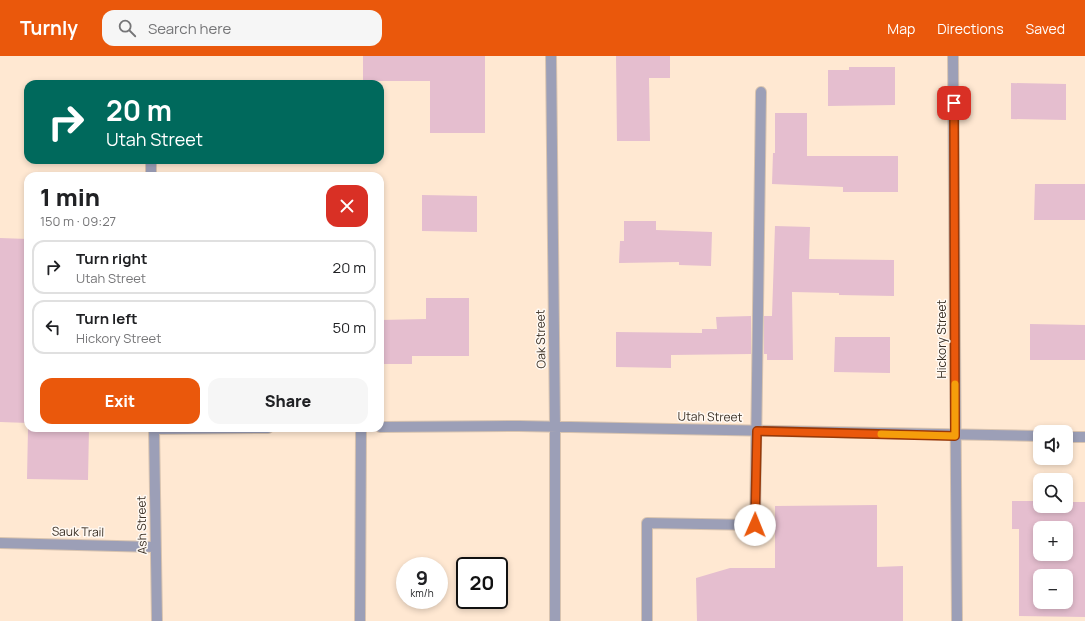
<!DOCTYPE html>
<html lang="en">
<head>
<meta charset="utf-8">
<style>
  :root { --surface:#fff; --page:#f6f6f6; --text:#202124; --muted:#757577; --line:#e0e0e0; --accent:#ea580c }
  body { margin:0; font-family:Manrope,sans-serif; background:var(--page); color:var(--text); height:100vh; display:flex; flex-direction:column; font-size:15px; white-space:nowrap }
  * { box-sizing:border-box; margin:0 }
  p { font-size:13px; color:var(--muted) }
  .icon { flex:none; width:22px; height:22px; fill:none; stroke:currentColor; stroke-width:2; stroke-linecap:round; stroke-linejoin:round }
  .map { position:relative; flex:1; overflow:hidden }
  .sheet { position:absolute; left:24px; top:116px; width:360px; height:260px; display:flex; flex-direction:column; background:var(--surface); border-radius:12px; box-shadow:0 2px 6px #0003 }
  .sheet>* { flex:none }
  .guide { position:absolute; left:24px; top:24px; width:360px; height:84px; border-radius:12px; box-shadow:0 2px 6px #0003; background:#00695c; color:#fff; overflow:hidden }
  .controls { position:absolute; left:1033px; top:369px; display:grid; gap:8px }
  .controls a { display:grid; place-items:center; width:40px; height:40px; border-radius:8px; background:var(--surface); box-shadow:0 2px 6px #0003; font-size:20px }
  .speed { position:absolute; left:396px; top:501px; display:flex; gap:8px; font-size:20px; font-weight:700; text-align:center }
  .speed>* { display:grid; place-content:center; width:52px; height:52px; border-radius:50%; background:var(--surface); box-shadow:0 2px 6px #0003; line-height:1 }
  .speed small { font-size:10px; font-weight:400 }
  .speed .limit { border:2px solid #111; border-radius:6px; background:#fff; color:#111 }
  .pin { position:absolute; display:grid; place-items:center; width:34px; height:34px; color:#fff; margin:-17px; border-radius:8px; box-shadow:0 2px 6px #0006 }
  .me { position:absolute; width:44px; margin:-22px; rotate:1deg; stroke-linejoin:round; filter:drop-shadow(0 0 3px #0008) }
  .turn { display:flex; align-items:center; gap:14px; height:84px; padding:0 16px; font-size:18px }
  .turn .icon { width:52px; height:52px; stroke-width:2.5 }
  .turn b { display:block; font-size:28px; line-height:34px }
  .round { display:grid; place-items:center; flex:none; width:42px; height:42px; border-radius:12px; background:var(--page) }
  .overview { display:flex; align-items:center; justify-content:space-between; height:68px; padding:0 16px }
  h1 { font-size:24px; font-weight:800; line-height:30px }
  .button { display:flex; gap:8px; margin-top:auto; padding:8px 16px }
  .button a { flex:1; height:46px; border-radius:12px; background:var(--accent); color:#fff; font-size:16px; font-weight:800; line-height:46px; text-align:center }
  .button a+a { background:var(--page); color:var(--text) }
  ul { padding:0; list-style:none }
  li { display:flex; align-items:center; gap:12px; height:54px; margin:0 8px 6px; padding:0 8px; border:2px solid var(--line); border-radius:12px }
  li div { flex:1 }
  li b { display:block; font-size:15px }
  li em { font-style:normal }
  header { display:flex; align-items:center; gap:24px; box-sizing:border-box; height:56px; padding:0 20px; background:var(--accent); color:#fff }
  header strong { font-size:19px }
  nav { display:flex; gap:22px; margin-inline-start:auto; font-size:14px }
  .search { width:280px; height:36px; background:var(--page); display:flex; align-items:center; gap:10px; box-sizing:border-box; padding:0 14px; border-radius:12px; color:var(--muted); font-size:15px }
  .map>svg:first-child { display:block }
  .building { fill:#e5becf; fill-rule:evenodd }
  .lines { fill:none; stroke-linecap:round; stroke-linejoin:round }
  .lane-casing { stroke:#d8c3af; stroke-width:12 }
  .street-casing { stroke:#d8c3af; stroke-width:12 }
  .lane { stroke:#9c9fb7; stroke-width:10 }
  .street { stroke:#9c9fb7; stroke-width:10 }
  .route-casing { stroke:#983908; stroke-width:10 }
  .route { stroke:#ea580c; stroke-width:7 }
  .slow { stroke:#f59e0b; stroke-width:7 }
  .labels { text-anchor:middle; stroke-width:3; stroke-linejoin:round; paint-order:stroke }
  .street-label { font-size:12px; fill:#3b3025; stroke:#fff9f3 }
</style>
</head>
<body>
<header>
<strong>Turnly</strong>
<div class="search"><svg class="icon" aria-label="search" viewBox="0 0 24 24"><circle cx="10" cy="10" r="6"/><path d="M15 15l6 6"/></svg>Search here</div>
<nav><a>Map</a><a>Directions</a><a>Saved</a></nav>
</header>
<div class="map">
<svg width="1085" height="565" viewBox="0 0 1085 565">
  <rect width="100%" height="100%" fill="#ffe8d2"/>
  <!-- building -->
  <path class="building" d="M363,0h122v77h-55v-52h-67z
    M616,0h54v22h-21l1,63h-33z
    M849,11h46v38l-67,1v-36h21z
    M1011,27l55,1v36l-55,-1z
    M775,57h32v43h91v36h-55v-5l-71,-3 1,-31h2z
    M1035,128h50v36h-51z
    M422,139l55,1v36l-55,-1z
    M624,165h32v9l56,2 -1,34 -32,-1v-3l-60,1 1,-22h4z
    M775,170l35,1 -1,32 85,1v36l-55,-1v-2l-47,-1 1,68h-26v-6h-3v-38h8z
    M0,182l28,1v184l-28,-1z
    M426,242h43v58h-57v8h-32v-44l46,-1z
    M751,260v38l-80,1v13l-55,-1v-35l86,1v-4h15l-1,-12z
    M1030,268l55,1v35h-55z
    M835,281h55v36l-56,-1z
    M28,372h61l-1,52 -61,-1z
    M1012,445h28v5h26v-4h19v115l-66,-1v-87h-7zM1040,472h26v26h-26zM1040,520h26v26h-26z
    M877,449v62l26,-1v55h-206l-1,-43 34,-10h45v-62z"/>
  <g class="lines">
    <defs>
      <path id="lane" d="M360,565l1,-193
        M647,565v-98l108,2 6,-433"/>
      <path id="street" d="M551,0l4,371v194
        M953,0l4,565
        M151,104v16
        M380,371l139,-1 521,10
        M154,372l3,193
        M154,373l114,-1
        M1066,381h19
        M0,487l155,4"/>
    </defs>
    <!-- lane casing -->
    <use href="#lane" class="lane-casing"/>
    <!-- street casing -->
    <use href="#street" class="street-casing"/>
    <!-- lane -->
    <use href="#lane" class="lane"/>
    <!-- street -->
    <use href="#street" class="street"/>
  </g>
  <g class="lines">
    <defs>
      <path id="route" d="M755,469l2,-94 198,5 -1,-333"/>
    </defs>
    <!-- route casing -->
    <use href="#route" class="route-casing"/>
    <!-- route -->
    <use href="#route" class="route"/>
    <!-- slow -->
    <path class="slow" d="M881,378l74,2v-52"/>
  </g>
  <g class="labels">
    <!-- street labels -->
    <g class="street-label">
      <text transform="translate(541 283) rotate(-91)" y="4">Oak Street</text>
      <text transform="translate(942 283) rotate(-90)" y="4">Hickory Street</text>
      <text transform="translate(710 361) rotate(1)" y="4">Utah Street</text>
      <text transform="translate(142 469) rotate(-91)" y="4">Ash Street</text>
      <text transform="translate(78 476) rotate(1)" y="4">Sauk Trail</text>
    </g>
  </g>
</svg>
<div class="controls">
<a><svg class="icon" aria-label="sound" viewBox="0 0 24 24"><path d="M4 9h4l5-4v14l-5-4H4zM17 9q2 3 0 6"/></svg></a>
<a><svg class="icon" aria-label="search" viewBox="0 0 24 24"><circle cx="10" cy="10" r="6"/><path d="M15 15l6 6"/></svg></a>
<a>+</a>
<a>−</a>
</div>
<div class="speed"><div>9<small>km/h</small></div><div class="limit">20</div></div>
<div class="pin" style="left:954px;top:47px;background:#d93025"><svg class="icon" aria-label="arrive" viewBox="0 0 24 24"><path d="M6 21V4h12l-3 4 3 4H6"/></svg></div>
<svg class="me" style="left:755px;top:469px" viewBox="-20 -20 40 40"><circle r="19" fill="#fff"/><path d="M0-13L10 11 0 6-10 11z" fill="#ea580c"/></svg>
<div class="guide">
<div class="turn"><svg class="icon" aria-label="right" viewBox="0 0 24 24"><path d="M7 20v-9h11M14 6l5 5-5 5"/></svg><div><b>20 m</b>Utah Street</div></div>
</div>
<section class="sheet">
<div class="overview"><div><h1>1 min</h1><p>150 m · 09:27</p></div><a class="round" style="background:#d93025;color:#fff"><svg class="icon" aria-label="close" viewBox="0 0 24 24"><path d="M6 6l12 12M18 6L6 18"/></svg></a></div>
<ul>
<li><svg class="icon" aria-label="right" viewBox="0 0 24 24"><path d="M7 20v-9h11M14 6l5 5-5 5"/></svg><div><b>Turn right</b><p>Utah Street</p></div><em>20 m</em></li>
<li><svg class="icon" aria-label="left" viewBox="0 0 24 24"><path d="M17 20v-9H6M10 6l-5 5 5 5"/></svg><div><b>Turn left</b><p>Hickory Street</p></div><em>50 m</em></li>
</ul>
<div class="button"><a>Exit</a><a>Share</a></div>
</section>
</div>
</body>
</html>
